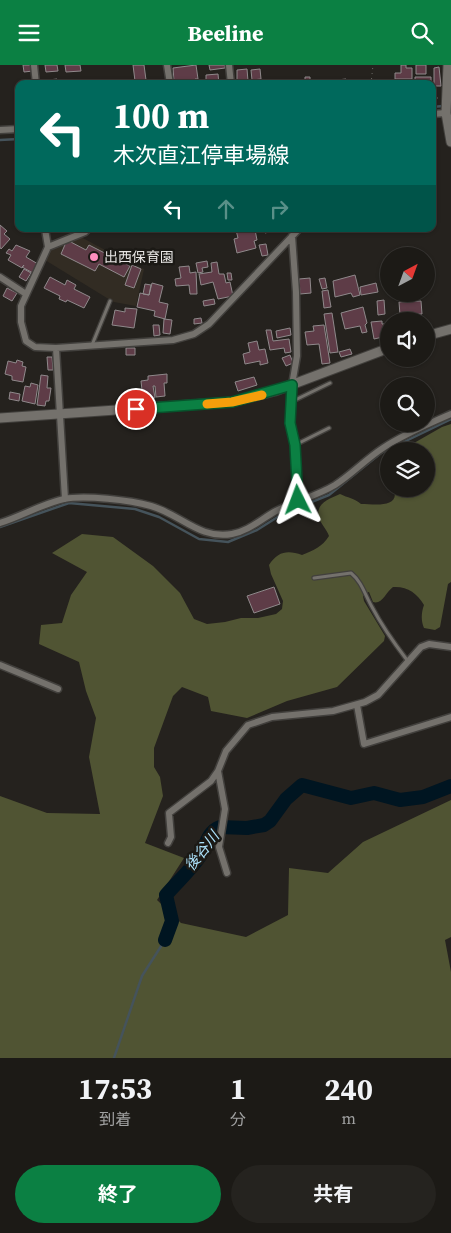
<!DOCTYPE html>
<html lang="ja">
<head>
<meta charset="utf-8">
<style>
  :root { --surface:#1c1a16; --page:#25231f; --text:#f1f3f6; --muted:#a0a1a1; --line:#3a3835; --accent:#0b8043 }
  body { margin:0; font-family:"Source Serif 4","Noto Sans JP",serif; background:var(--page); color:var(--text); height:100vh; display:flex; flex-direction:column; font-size:19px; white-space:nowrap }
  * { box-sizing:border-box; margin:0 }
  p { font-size:16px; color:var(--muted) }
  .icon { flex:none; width:28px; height:28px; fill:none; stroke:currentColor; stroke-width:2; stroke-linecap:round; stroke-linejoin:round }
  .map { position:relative; height:993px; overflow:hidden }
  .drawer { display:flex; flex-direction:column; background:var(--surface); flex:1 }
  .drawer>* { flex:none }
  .hud { position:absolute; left:15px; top:15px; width:421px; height:152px; border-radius:10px; box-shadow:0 1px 4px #0004,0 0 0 1px var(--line); background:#00695c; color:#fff; overflow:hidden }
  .needle { width:32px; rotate:41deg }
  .controls { position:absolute; left:380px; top:182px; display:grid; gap:10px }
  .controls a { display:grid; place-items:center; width:55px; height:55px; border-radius:50%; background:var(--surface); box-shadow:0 1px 4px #0004,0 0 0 1px var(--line); font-size:25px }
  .pin { position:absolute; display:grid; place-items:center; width:42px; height:42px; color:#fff; margin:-21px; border:2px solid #fff; border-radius:50%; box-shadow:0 1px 5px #0007 }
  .me { position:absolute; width:55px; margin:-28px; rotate:357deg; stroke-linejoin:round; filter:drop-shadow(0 0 4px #0008) }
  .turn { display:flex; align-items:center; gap:18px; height:105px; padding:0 15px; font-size:22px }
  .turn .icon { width:65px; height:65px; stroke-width:2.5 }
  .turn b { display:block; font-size:35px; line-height:42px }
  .lanes { display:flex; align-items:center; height:48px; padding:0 15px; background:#0003; justify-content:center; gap:25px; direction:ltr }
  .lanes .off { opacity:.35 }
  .eta { display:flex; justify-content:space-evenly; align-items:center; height:85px; text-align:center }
  .eta b { font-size:30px; font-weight:700; line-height:35px }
  .primary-button { display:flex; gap:10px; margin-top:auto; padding:10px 15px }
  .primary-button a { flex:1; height:58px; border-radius:30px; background:var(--accent); color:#fff; font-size:20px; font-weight:700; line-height:58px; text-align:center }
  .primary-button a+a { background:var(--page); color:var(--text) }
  header { display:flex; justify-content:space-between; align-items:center; height:65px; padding:0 15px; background:var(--accent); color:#fff; font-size:22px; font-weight:700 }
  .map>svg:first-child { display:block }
  .built { fill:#322c23 }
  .forest { fill:#505433 }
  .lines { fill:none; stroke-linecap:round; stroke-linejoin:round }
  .stream { stroke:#45535b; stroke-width:2.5 }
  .river { stroke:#001521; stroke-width:14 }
  .building { fill:#5e3c47; stroke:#8f898b }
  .lane-casing { stroke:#42403d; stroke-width:5.5 }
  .street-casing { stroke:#42403d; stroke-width:9 }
  .secondary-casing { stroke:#42403d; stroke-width:11 }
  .path { stroke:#6f6d69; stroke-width:1; stroke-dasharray:1 4; stroke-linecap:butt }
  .lane { stroke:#74716c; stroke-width:3 }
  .street { stroke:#74716c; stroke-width:6 }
  .secondary { stroke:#74716c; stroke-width:9 }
  .route-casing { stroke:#07532c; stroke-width:12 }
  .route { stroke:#0b8043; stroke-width:9 }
  .slow { stroke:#f59e0b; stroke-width:9 }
  .poi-dot { fill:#fd8ebe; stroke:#1b1915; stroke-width:2 }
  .labels { text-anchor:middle; stroke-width:5; stroke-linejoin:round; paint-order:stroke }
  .poi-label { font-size:14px; fill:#e7e5e3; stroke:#1b1915; text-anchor:start }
  .water-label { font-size:15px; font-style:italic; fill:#ade2fb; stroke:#1b1915 }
</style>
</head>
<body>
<header><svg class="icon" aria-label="menu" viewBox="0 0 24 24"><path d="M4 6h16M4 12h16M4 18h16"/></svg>Beeline<svg class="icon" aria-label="search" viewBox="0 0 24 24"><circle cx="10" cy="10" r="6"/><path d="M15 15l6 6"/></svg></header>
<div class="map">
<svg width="451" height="993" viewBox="0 0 451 993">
  <rect width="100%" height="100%" fill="#25221e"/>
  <!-- built -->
  <path class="built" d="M79,171l52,28 13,5 -8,37 -22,-4 -7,-4 -62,-38 3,-8 14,-9z"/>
  <!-- forest -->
  <path class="forest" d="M451,359v158l-3,2 -8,43 -5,3 -11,-2c-3,-7 -3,-15 0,-23 -7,-12 -17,-19 -31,-18 -7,5 -11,18 -20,15l-4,-10 -3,1 -3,3 1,5 21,35 -1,5 -47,46 -50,14 -40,17 -36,-7 -3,-14 -26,-10 -9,9 -19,52v19l6,10 3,19 -18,47 39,15 -27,42 24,23 65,14 42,-22 1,-47 39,5 35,-31 88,-42v137l-6,3 6,32v86h-451v-262l47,17 53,1 -11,-57 7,-39 -10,-27 -7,-29 -40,-18 2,-19 21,-2 9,-28 16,-23 -35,-19 30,-19 31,3 40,29 27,27 14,26 13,5 18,-2 16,-4h17l18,-4 6,-5 1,-8 -12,-27 -2,-9c9,-14 19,-15 33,-10 12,-5 20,-8 27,-19 -2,-6 -8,-12 -10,-18 -4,-15 10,-19 21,-24 8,4 14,4 21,10 13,0 39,5 33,-15h32v-38h-26l42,-24z"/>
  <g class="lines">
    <!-- stream -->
    <path class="stream" d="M432,42l11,-1
      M0,75l19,-1
      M0,462l69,-24 66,6 24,8 40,22 29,3 29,-12 27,-17 45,-18 52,-42 70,-34
      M114,993l28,-82 23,-36"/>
    <!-- river -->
    <path class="river" d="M165,875l7,-19 -6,-26c11,-13 25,-25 34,-39 6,-10 7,-24 20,-29l27,1 17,-3 6,-4 16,-22 16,-14 49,13 23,-5 26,7 23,-3 28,-11"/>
  </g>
  <!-- building -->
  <path class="building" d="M23,0h9l1,6 -9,1z
    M45,0h12l1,6 -12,1z
    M65,0h15l1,6 -15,1z
    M133,0h11l2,15 -11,1z
    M196,0l2,14h-3l1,5h2h-9v-4l-15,2 -1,-14z
    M209,0h16v3l-15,2z
    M401,0h5v3h6v11h-17v-6h6z
    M416,0h10v9h-10z
    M439,2l2,19h-7v-18z
    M247,4l1,12h-11v-11z
    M260,4l1,10 -9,1 -1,-10z
    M218,9l1,10h-13v-9z
    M305,12h5v7h-5z
    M415,12h16v7h-16z
    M57,14l1,5h-17l-1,-3z
    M346,14l1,5h-10v-4z
    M0,160l7,6 -3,3 6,5 -9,10 -1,-2z
    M240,164l1,2 14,-1 2,10 -3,1 2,7 -19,5 -3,-14 4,-1 -2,-8z
    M264,164h16l-15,4z
    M67,175l19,10 3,-5 41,21 -6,11 -25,-13 -4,7 -34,-17z
    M266,179l2,11 -6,1 -3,-11z
    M16,180l14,6 -4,6 12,7 -5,9 -11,-6 2,-2 -2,3 -14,-8 3,-5 -5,-2 3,-4 3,2z
    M207,196l1,6 -6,1 1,4 -5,1 -2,-10z
    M217,197l2,12h5l2,9 4,-1 3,14 -15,3 -5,-17 -12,3 -2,-11 13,-2 -1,-9z
    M132,200l9,4 -7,19 -9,-3z
    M189,201l1,7 6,-1 1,22h-7l-1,-9 -13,1 -1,-7 6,-1 -2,-11z
    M24,204l7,4 -5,8 -7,-4z
    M227,208h4l1,7h-4z
    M355,210l5,20 -7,2 -2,-4 -16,4 -2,-16z
    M50,212l15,8 2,-5 9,5 -2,4 16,8 -6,11 -17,-8 -1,2 -7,-3 1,-3 -16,-8z
    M310,213l1,15 -11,1 -1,-15z
    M325,213l2,10 -5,1 -3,-10z
    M152,218l11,3 -4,16 9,2 -3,15 -11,-3 1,-5 -18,-4 3,-14 9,2z
    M376,218l2,9 -17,3 -1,-8z
    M145,219l6,1 -2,10 -6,-1z
    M7,223l10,5 -5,8 -9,-5z
    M328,225l3,17 -7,1 -2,-17z
    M214,234l1,5 -11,2 -1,-5z
    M384,235l1,14 -7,1 -1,-14z
    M421,236l1,13 -22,1 -1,-13z
    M363,242l4,16 -2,2 2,7 -5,1 -2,-7 -15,3 -4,-16z
    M125,243l12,1 -3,19 -22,-3 3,-15 10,2z
    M332,248l6,39 -8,1 -6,-39z
    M201,253l1,5 -8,1v-5z
    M164,254l8,1 -2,14 -7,-1z
    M382,256v3h3l2,12 -13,3 -3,-17z
    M153,260h6l1,10 -6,1z
    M324,260l6,38 -8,1 -3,-20 -12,1 -2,-13 9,-1 -1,-5z
    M290,263l1,7 -14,3 -1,-7z
    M266,265h5l2,11 16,-2 2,13 -6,1 -1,-5 -14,2z
    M257,276l2,9 6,-1 3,14 -8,2v-4l-15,3 -2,-10 7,-2 -2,-9z
    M126,283h9v7h-9z
    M350,284l2,5 -11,3 -2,-5z
    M290,290l3,8 -7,3 -4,-8z
    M47,292h5l1,13h-5z
    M17,295l6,2 -1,4 4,1 -3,15 -11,-2v-4l-7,-2 3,-13 8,2z
    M167,309v9h-3l1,13 -9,1 -1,-11h-2l2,12 -12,1 -2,-18 7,-1v-4z
    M41,310l7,1 -1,12h4l-2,13h-3l-1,5 -8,-1z
    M254,312l3,8 -19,6 -3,-9z
    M31,318l7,2 -3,19 -13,-3 3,-15 5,1z
    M10,327l10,2 -1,7 -10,-2z
    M274,522l6,17 -26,9 -7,-17z"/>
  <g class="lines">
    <defs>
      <path id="lane" d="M92,280l18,-44
        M291,337l39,-19
        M295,380l34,-17
        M314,513l37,-5c11,9 14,22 21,34 10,19 22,36 35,53"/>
      <path id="street" d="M34,0l2,19
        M167,0l3,19
        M229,0l2,19
        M432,49l14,-1
        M0,65l19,-1
        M45,164l3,18 -27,59v16l5,19 9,6 21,1 117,-8 21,-6 15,-10 17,-18 73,-77
        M292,171l4,56 1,64 -5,29 -2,38 5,22 3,55
        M48,182l37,-15 3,-3
        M0,212l26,17
        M56,283l9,151
        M0,458c22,-7 42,-19 64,-24 21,-4 66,1 87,7 29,8 49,34 81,28 17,-3 29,-15 44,-23 19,-10 41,-15 59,-26 17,-11 31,-26 48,-37 21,-14 45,-24 68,-34
        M0,600l58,24
        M357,640l7,39 87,-27
        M218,706l7,38 -6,38 8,26
        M168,778l3,-6 -2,-24 42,-32 7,-10 8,-20 22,-26 24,-8 61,-6 32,-9 13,-7 43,-48 8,-3 22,3"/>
      <path id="secondary" d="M448,0l-2,48 5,29
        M426,271l25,-7
        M0,353l232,-16 43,-11 114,-43"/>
    </defs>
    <!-- lane casing -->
    <use href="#lane" class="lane-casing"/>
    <!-- street casing -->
    <use href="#street" class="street-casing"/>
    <!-- secondary casing -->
    <use href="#secondary" class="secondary-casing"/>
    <!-- path -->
    <path class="path" d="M371,19l2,-19
      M432,33h7"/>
    <!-- lane -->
    <use href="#lane" class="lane"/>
    <!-- street -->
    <use href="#street" class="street"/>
    <!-- secondary -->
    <use href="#secondary" class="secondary"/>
  </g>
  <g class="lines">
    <defs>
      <path id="route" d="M136,344l96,-7 60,-17 -2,38 5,22 3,55"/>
    </defs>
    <!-- route casing -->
    <use href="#route" class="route-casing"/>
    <!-- route -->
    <use href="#route" class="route"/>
    <!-- slow -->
    <path class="slow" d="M207,339l25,-2 30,-7"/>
  </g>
  <!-- markers -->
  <circle class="poi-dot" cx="94" cy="192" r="5"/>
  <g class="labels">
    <!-- poi labels -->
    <g class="poi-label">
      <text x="104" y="197">出西保育園</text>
    </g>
    <!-- water labels -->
    <g class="water-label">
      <text transform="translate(202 786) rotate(-52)" y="5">後谷川</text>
    </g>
  </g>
</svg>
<div class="controls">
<a><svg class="needle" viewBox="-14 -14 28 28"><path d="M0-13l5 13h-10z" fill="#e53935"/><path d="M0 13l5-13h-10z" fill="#a0a1a1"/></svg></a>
<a><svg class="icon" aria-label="sound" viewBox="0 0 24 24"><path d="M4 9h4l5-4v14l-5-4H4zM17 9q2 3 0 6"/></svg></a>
<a><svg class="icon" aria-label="search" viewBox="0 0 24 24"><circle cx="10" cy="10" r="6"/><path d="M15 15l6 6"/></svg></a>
<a><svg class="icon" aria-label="layers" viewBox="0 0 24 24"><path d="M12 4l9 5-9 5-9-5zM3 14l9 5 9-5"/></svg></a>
</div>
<div class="pin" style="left:136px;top:344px;background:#d93025"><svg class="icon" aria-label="arrive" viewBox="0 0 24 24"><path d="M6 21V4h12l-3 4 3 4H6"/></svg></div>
<svg class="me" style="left:298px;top:435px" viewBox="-20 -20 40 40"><path d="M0-17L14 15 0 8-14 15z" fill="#0b8043" stroke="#fff" stroke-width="4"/></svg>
<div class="hud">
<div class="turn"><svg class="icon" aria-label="left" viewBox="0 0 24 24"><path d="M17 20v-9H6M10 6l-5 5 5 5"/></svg><div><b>100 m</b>木次直江停車場線</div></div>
<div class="lanes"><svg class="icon" aria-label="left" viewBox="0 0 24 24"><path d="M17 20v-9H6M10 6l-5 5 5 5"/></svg><svg class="icon off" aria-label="ahead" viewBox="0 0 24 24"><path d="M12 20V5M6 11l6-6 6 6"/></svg><svg class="icon off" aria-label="right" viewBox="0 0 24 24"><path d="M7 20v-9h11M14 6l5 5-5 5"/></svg></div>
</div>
</div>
<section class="drawer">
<div class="eta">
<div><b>17:53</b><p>到着</p></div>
<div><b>1</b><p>分</p></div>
<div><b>240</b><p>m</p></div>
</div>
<div class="primary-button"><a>終了</a><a>共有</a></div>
</section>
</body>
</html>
